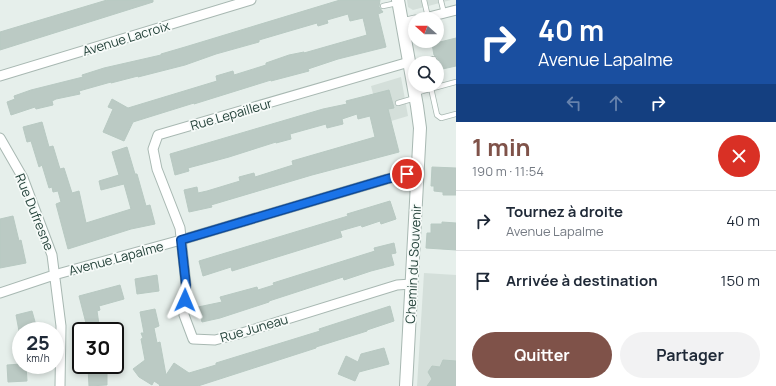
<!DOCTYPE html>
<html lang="fr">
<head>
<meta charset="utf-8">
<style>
  :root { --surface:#fff; --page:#f2f2f3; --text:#1f2937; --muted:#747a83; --line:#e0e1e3; --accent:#7f5249 }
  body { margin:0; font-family:Manrope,sans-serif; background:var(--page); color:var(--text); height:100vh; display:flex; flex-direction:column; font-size:15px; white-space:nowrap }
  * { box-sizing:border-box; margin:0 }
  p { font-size:13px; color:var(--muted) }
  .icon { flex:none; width:22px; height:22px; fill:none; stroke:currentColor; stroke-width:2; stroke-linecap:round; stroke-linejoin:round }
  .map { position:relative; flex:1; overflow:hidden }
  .drawer { display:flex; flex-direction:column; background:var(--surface); width:320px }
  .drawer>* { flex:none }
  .hud { background:#1a4fa0; color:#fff; overflow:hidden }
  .needle { width:26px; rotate:291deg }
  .controls { position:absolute; left:408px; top:12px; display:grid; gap:8px }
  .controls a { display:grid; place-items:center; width:36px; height:36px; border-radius:50%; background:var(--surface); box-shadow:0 2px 6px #0003; font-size:20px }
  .speed { position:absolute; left:12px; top:322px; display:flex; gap:8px; font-size:20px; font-weight:700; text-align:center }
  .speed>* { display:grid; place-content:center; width:52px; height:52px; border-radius:50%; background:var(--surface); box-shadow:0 2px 6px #0003; line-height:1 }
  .speed small { font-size:10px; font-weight:400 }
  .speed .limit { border:2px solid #111; border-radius:6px; background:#fff; color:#111 }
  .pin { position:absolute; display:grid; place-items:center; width:34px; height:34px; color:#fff; margin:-17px; border:2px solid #fff; border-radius:50%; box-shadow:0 1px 4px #0007 }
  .me { position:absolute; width:44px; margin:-22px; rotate:1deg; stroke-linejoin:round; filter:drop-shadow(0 0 3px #0008) }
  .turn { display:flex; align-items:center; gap:14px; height:84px; padding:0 16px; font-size:18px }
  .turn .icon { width:52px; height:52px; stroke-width:2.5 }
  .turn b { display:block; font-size:28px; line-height:34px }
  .lanes { display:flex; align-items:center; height:38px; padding:0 16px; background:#0003; justify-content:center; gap:20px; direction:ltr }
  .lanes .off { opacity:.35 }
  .round { display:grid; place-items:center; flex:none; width:42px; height:42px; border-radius:21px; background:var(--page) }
  .head { display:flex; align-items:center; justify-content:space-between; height:68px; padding:0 16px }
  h1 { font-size:24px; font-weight:700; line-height:30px; color:var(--accent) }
  .cta { display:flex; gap:8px; margin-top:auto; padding:8px 16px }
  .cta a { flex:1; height:46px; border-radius:24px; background:var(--accent); color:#fff; font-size:16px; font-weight:700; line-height:46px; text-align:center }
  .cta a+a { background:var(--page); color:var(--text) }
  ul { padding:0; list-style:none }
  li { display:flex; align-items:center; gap:12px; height:60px; padding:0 16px; border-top:1px solid var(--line) }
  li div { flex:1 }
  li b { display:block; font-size:15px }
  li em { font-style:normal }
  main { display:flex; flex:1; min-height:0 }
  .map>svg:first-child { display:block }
  .built { fill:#d4dfda }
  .building { fill:#bbcac4; stroke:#b8c9c2 }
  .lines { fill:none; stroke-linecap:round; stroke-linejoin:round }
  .service-casing { stroke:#a8b8b2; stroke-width:6 }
  .minor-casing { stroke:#a8b8b2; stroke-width:11 }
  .tertiary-casing { stroke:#a8b8b2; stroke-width:14 }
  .service { stroke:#fff; stroke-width:4.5 }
  .minor { stroke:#fff; stroke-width:9 }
  .tertiary { stroke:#fff; stroke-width:12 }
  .route-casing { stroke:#114b97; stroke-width:10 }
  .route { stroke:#1a73e8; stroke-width:7 }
  .labels { text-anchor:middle; stroke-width:3.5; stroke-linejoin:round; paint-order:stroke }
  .street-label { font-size:13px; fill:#24423a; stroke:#f7fbf9 }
</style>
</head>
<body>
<main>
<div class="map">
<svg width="456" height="386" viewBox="0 0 456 386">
  <rect width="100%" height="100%" fill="#e6efeb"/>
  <!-- built -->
  <path class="built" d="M407,0h44l-38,10 -5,-3z
    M401,77l7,39 -27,8 -10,-38z
    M424,273l32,2v111h-39z"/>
  <!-- building -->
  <path class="building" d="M107,0h46v2l-153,48v-18z
    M340,0h40l-1,7 4,5 -5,2 8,33 -48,12 -30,10 1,2 -38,10v-1l-77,24v-1l-61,19 -9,19 -21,-9 10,-23 -5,-2 4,-8 16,9 89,-27 -1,-5 17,-5 1,4 32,-10v-2l23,-8 15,-3v1l63,-18 -4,-17 -13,3 -2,-7 -21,6 1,3 -10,3 -1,-3 -24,7 -34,10v2l-43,12 -31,11 -47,12v-1l-27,7v-1l-32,9 1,3 -24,5 -4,2 1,4 -17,4 -1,-2 -24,8 -4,-13 8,-3 -1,-3 17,-6 52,-13 -1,-2 22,-7 57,-13v-1l24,-7z
    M456,38v28l-18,4 -2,-8 2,-4 -4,-3 -2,-11z
    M389,90l5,18 -6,1 11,43 -87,23 -101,30 1,2 -23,5 -5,-22 13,-3 1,6 9,-2 33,-10 -1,-4 15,-4 1,4 38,-12 -1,-4 83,-24 -5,-21 -12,3 -1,-5 -15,5 1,5 -16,4 -1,-4 -36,10 1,5 -15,4v-1l-47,15 -41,11 1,3 -14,4 -5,-21 153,-45 24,-5 -1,-3z
    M42,122l7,25 4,-1 7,23 4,-1 8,25 7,-2 7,32 45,-14 -7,-25 -23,6 -2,-9 20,-6 -7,-23 15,-5 8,27h2l9,32 4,-1 5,19 -24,5 -63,20 -12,-45 5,-2 -3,-11 -5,1 -1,-5 -3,1 -7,-23 -3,2 -8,-26 -4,1 -4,-15z
    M432,167l24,1v27h-13v-3l-9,-1v-5h-3z
    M390,201l6,18 -15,5 -1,-3 -18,6 -1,-2 -21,6 2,6 -110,34 -1,-4 -28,9 -4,-15 149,-45 -1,-2z
    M13,216l6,25 2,-1 5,23 -26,5v-49z
    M442,222l14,1v27l-30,-2 1,-15h4v-9h11z
    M394,243l2,10 -5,1 3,11 -23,6 -27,9 -1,-3 -74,24v1l-49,16 -18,4 -4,-15 24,-5 -2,-5 37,-10 1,3 16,-5 -1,-2 102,-32 -1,-3z
    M157,275l2,16 -22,3 -2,-15z
    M120,285l4,14 -25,7 1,4 -3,1 3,20h-12l-9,-35z
    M390,306l4,15 -27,9v1l-51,16v1l-118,38h-39l1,-1 -6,-4 -2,4 -13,-8 -6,-8 12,-9 -4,-21 2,-1 -2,-5h3l-4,-21 15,-3 4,17 -5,2 3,15 3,-1 6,33 8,-12 15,10 27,-8v-2l104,-32 -1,-2z
    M32,311l5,18 -8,2h-10l-3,-16z
    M384,348l5,16 -30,8 -4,9 -17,-7 8,-18 12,6 3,-8z
    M443,360l13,1v25h-29l5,-7 -4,-7 4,-6 8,1z
    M21,364l5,1 1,16 -19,1 -1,-17z
    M88,368h19v17l-18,1z"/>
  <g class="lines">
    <defs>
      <path id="service" d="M424,0l4,17
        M441,1l3,12
        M383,6l14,-3
        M410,62l10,1 14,-4
        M431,88l6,27 4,3 15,-4
        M415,93l41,-11
        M398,103l17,-5"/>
      <path id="minor" d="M421,19l35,-9
        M402,23l13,-3
        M409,62l-251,73 -5,14 4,20 23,59 6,57 -2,30 9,24 22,1 27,-7 155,-48 14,-1
        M0,76l251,-76
        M0,138l23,40 29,77 9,71 -1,60
        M0,293l54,-18 127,-35 206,-61 16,-4 14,-1"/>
      <path id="tertiary" d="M398,0l19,106 3,22 -14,258"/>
    </defs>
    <!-- service casing -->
    <use href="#service" class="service-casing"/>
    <!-- minor casing -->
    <use href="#minor" class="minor-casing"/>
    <!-- tertiary casing -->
    <use href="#tertiary" class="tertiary-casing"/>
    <!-- service -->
    <use href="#service" class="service"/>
    <!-- minor -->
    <use href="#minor" class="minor"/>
    <!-- tertiary -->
    <use href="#tertiary" class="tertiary"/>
  </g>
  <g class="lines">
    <defs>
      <path id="route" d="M185,300l1,-15 -5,-45 206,-61 20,-5"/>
    </defs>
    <!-- route casing -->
    <use href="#route" class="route-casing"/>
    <!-- route -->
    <use href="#route" class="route"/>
  </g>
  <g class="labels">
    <!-- street labels -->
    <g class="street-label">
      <text transform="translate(126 38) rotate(-17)" y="5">Avenue Lacroix</text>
      <text transform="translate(231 114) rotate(-16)" y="5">Rue Lepailleur</text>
      <text transform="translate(35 212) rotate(68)" y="5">Rue Dufresne</text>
      <text transform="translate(116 258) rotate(-15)" y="5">Avenue Lapalme</text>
      <text transform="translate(413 264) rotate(-87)" y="5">Chemin du Souvenir</text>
      <text transform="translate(254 328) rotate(-16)" y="5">Rue Juneau</text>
    </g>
  </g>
</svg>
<div class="controls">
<a><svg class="needle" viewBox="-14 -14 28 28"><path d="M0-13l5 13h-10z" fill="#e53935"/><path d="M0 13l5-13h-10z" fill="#747a83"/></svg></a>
<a><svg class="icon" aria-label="search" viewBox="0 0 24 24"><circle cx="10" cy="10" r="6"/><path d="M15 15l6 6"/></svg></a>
</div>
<div class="speed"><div>25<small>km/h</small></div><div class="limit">30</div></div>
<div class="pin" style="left:407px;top:174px;background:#d93025"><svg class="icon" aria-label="arrive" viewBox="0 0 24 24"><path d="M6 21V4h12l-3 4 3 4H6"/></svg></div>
<svg class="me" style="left:185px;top:300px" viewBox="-20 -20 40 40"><path d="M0-17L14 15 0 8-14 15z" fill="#1a73e8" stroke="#fff" stroke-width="4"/></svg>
</div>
<section class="drawer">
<div class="hud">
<div class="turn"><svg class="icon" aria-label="right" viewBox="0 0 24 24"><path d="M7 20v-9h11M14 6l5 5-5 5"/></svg><div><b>40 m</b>Avenue Lapalme</div></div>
<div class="lanes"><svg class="icon off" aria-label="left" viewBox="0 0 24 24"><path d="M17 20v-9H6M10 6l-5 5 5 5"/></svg><svg class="icon off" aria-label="ahead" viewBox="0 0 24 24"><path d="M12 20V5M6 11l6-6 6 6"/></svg><svg class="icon" aria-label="right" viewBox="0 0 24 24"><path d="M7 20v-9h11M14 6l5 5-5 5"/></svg></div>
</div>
<div class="head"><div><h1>1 min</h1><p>190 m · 11:54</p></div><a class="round" style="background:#d93025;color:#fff"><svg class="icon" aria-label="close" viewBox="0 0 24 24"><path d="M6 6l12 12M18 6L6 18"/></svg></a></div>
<ul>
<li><svg class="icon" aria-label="right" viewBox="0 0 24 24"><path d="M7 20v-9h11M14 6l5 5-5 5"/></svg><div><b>Tournez à droite</b><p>Avenue Lapalme</p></div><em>40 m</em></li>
<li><svg class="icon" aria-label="arrive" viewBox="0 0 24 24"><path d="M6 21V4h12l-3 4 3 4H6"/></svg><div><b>Arrivée à destination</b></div><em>150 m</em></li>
</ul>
<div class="cta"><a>Quitter</a><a>Partager</a></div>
</section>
</main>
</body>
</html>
